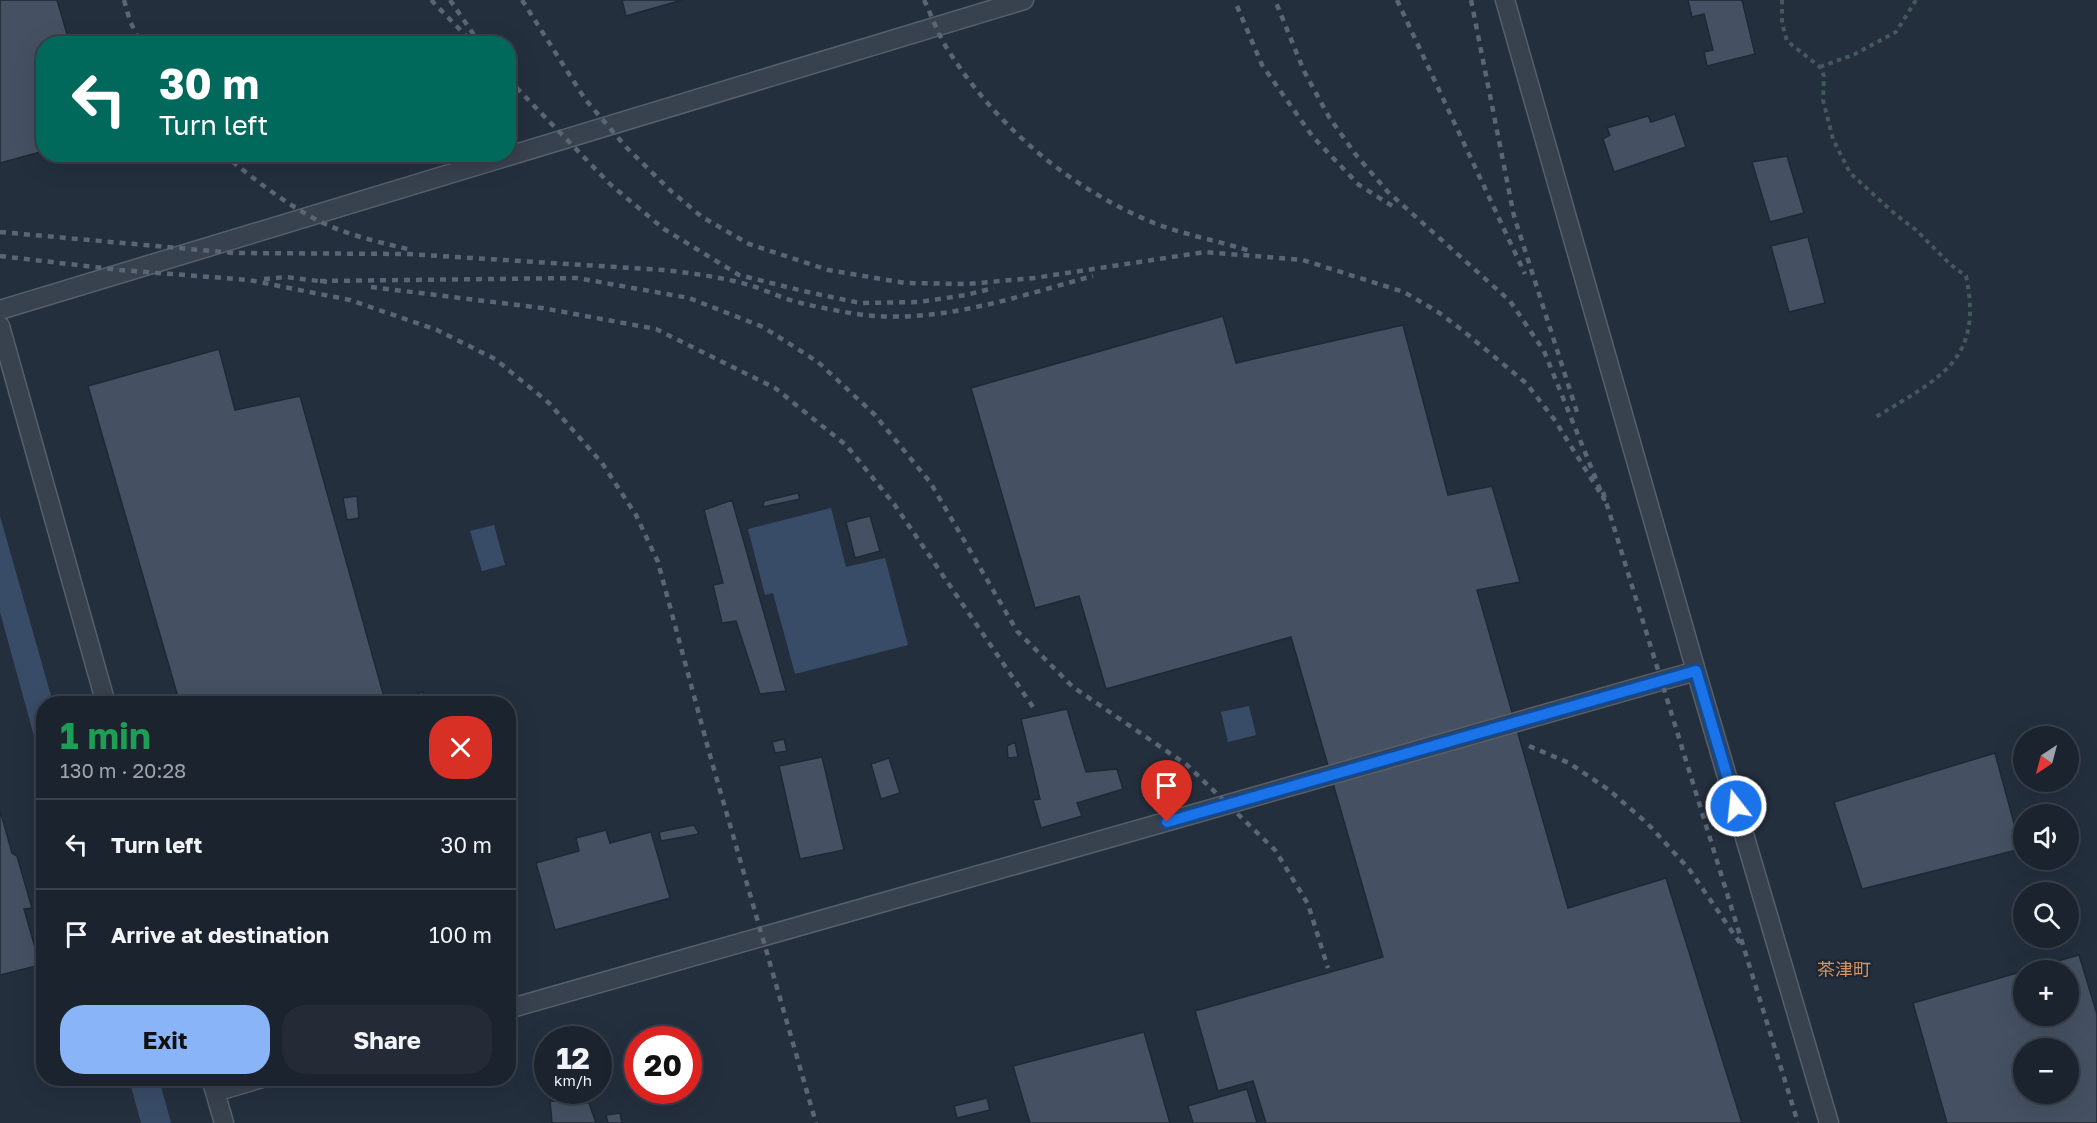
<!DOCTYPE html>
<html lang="en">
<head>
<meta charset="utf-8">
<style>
  :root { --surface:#1b232e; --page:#242b36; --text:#f1f3f6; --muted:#a0a4aa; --line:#39404a; --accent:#8ab4f8 }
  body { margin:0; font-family:"Golos Text","Noto Sans JP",sans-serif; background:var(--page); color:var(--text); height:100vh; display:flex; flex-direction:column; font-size:22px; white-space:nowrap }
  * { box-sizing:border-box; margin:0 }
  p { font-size:20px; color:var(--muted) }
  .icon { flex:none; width:33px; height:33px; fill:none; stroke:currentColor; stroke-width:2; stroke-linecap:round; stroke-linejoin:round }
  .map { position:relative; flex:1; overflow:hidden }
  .sheet { position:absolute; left:36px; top:696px; width:480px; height:390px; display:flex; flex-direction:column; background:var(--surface); border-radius:24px; box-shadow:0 6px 24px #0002,0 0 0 2px var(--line) }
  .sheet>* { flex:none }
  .guide { position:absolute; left:36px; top:36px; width:480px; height:126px; border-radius:24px; box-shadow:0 6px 24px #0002,0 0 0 2px var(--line); background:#00695c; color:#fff; overflow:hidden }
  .needle { width:39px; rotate:216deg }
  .buttons { position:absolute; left:2013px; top:726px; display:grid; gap:12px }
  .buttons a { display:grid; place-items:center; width:66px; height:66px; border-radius:50%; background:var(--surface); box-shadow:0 6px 24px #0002,0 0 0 2px var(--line); font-size:30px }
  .speed { position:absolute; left:534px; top:1026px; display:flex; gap:12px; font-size:30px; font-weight:700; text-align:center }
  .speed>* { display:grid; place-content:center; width:78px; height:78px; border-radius:50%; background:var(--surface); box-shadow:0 6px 24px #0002,0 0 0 2px var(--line); line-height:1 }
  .speed small { font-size:15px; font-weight:400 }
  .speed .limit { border:9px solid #d22; background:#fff; color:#111 }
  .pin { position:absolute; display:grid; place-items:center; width:51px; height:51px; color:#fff; margin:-62px -26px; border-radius:50% 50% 50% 0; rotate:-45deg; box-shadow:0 0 6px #0007 }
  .pin .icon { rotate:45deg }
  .me { position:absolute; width:66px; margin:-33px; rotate:344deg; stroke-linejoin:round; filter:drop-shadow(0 0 4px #0008) }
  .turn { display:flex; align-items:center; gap:21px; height:126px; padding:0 24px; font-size:27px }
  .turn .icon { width:78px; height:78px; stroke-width:2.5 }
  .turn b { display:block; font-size:42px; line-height:51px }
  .round { display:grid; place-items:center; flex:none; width:63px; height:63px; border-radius:24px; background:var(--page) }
  .headline { display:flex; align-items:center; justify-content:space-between; height:102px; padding:0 24px }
  h1 { font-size:36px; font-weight:700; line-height:45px; color:#1e9e55 }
  .button { display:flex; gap:12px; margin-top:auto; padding:12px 24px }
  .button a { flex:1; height:69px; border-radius:24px; background:var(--accent); color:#111; font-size:24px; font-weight:700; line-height:69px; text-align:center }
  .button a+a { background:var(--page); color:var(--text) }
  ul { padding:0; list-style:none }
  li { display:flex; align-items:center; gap:18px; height:90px; padding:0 24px; border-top:2px solid var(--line) }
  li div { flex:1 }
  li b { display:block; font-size:22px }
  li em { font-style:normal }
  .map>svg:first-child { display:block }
  .water { fill:#394c67 }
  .building { fill:#455162; stroke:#1f2835; stroke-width:1.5; fill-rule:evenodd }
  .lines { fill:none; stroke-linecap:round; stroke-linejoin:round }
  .lane-casing { stroke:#565f6c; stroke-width:21 }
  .path { stroke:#44595c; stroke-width:4; stroke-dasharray:4.5 4.5; stroke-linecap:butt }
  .lane { stroke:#38414e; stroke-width:18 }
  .rail { stroke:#5a6575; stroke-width:4.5; stroke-dasharray:6 6; stroke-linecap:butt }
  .route-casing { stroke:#114b97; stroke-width:15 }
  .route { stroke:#1a73e8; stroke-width:10 }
  .labels { text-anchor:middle; stroke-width:4.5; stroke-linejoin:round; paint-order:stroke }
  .neighbourhood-label { font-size:18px; fill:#d59563; stroke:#1d2633 }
</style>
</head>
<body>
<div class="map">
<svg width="2097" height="1123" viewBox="0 0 2097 1123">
  <rect width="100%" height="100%" fill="#242f3e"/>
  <!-- water -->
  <path class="water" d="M831,508l15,59 39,-9 23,87 -113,29 -22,-81 -8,2 -17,-66z
    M0,516l53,187 -9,1 -1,65 -43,-157z
    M494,525l11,40 -23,6 -12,-40z
    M1249,706l7,29 -28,7 -7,-30z
    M129,1079h30l12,44h-30z"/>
  <!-- building -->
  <path class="building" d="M0,0h57l13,44h-26v107l-44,12z
    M622,0h60l-56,16z
    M1688,0h54l13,54 -48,12 -3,-14 9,-2 -9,-36 -12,3z
    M1675,114l11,33 -72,25 -11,-33 7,-4 -3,-7 41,-12 3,6z
    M1787,156l17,57 -34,9 -18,-60z
    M1808,237l17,66 -36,9 -18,-66z
    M1223,316l13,47 167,-38 45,170 44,-9 28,96 -43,8 91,318 98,-30 76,245h-476l-13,-42 -35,10 -23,-80 188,-54 -92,-320 -185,52 -27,-93 -44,12 -64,-220z
    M219,349l16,61 65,-14 86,308h-206l-92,-318z
    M798,493l2,6 -37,8 1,-6z
    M357,496l2,22 -12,2 -4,-22z
    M732,500l54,191 -26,3 -24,-73 -14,2 -9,-38 10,-2 -19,-73z
    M870,516l10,35 -25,7 -9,-36z
    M423,692l3,12h-34l-1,-2z
    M1067,709l19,63 31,-3 6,20 -46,14 5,13 -41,12 -8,-28 7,-1 -19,-80z
    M784,739l3,12 -12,2 -3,-11z
    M1015,742l3,15 -10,1 -1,-12z
    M1995,753l26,96 -159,40 -28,-87z
    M822,757l22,93 -44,9 -21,-93z
    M889,758l11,35 -19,6 -10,-35z
    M0,810l12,43 5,3 15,52 -8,1 16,56 -40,10z
    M694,825l5,9 -38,7 -2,-9z
    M606,830l4,13 41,-11 19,66 -115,32 -19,-67 43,-12 -3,-13z
    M2079,955l18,59v109h-150l-34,-120 111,-32v45h44v-46h-42zM2024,1048h44v46h-44z
    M1144,1032l26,91h-140l-17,-57z
    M1247,1089l10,34h-64l-5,-17z
    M987,1098l3,12 -33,8 -3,-12z
    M550,1101l39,2 7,20h-44z
    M620,1113l2,10h-14l-2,-8z"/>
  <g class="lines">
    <defs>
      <path id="lane" d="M1505,0l191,671 133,452
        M0,310l1024,-310
        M0,326l106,378
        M508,1009l1188,-338
        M211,1078l13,45
        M215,1092l47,-14"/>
    </defs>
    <!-- lane casing -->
    <use href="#lane" class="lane-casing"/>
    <!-- path -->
    <path class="path" d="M1782,0v23l5,18 33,26 4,9 -1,24 10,39 17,34 45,41 21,16 35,35 15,11c18,85 -27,102 -90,141
      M1820,67l35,-13 41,-22 20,-32"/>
    <!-- lane -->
    <use href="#lane" class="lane"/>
    <!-- rail -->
    <path class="rail" d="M124,0l6,21 11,23
      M431,0l43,44
      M450,0l24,35
      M522,0l63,99 41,48 46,45 30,25 47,27 79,26 77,13 62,1 67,-6 171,-26 98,8 101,32 34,20 24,18 64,53 28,36 50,80 -60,-148 -34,-50 -122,-109 -32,-37 -27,-38 -25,-46 -29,-71
      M924,0c8,16 14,35 24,50 49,77 121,138 206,173 31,12 65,18 96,28
      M1397,0l128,274
      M1471,0l43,216 63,196
      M1237,6l25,59 51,72 46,48 38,24
      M508,79l103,106 53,44 75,46 64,16 57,12 59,-1 47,-7 28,-7
      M223,154c31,25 61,49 96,67 28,14 59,21 89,28
      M0,232l234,21 175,1 254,16c29,3 58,7 86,15 17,5 34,14 52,18 16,4 33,7 49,10 83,14 165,-16 243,-37
      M0,256l120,14 129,10 101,20 87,30 58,29 54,44 53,60 34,52 22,47 53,197 105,364
      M264,279l22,-2 41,5
      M320,281l257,-3 112,20 74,29 55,35 56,52 56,68 87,149 56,56 114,78 88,85 33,54 20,64
      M371,287l171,21 114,21 119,59 71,57 48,59 139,203
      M1603,492l195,631
      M1529,746l40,17 40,27 39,34 41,45 51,74"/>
  </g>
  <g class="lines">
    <defs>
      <path id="route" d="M1167,822l529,-151 40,135"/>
    </defs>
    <!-- route casing -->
    <use href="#route" class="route-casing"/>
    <!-- route -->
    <use href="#route" class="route"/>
  </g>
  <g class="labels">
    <!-- neighbourhood labels -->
    <g class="neighbourhood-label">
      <text x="1844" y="976">茶津町</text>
    </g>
  </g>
</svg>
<div class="buttons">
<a><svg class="needle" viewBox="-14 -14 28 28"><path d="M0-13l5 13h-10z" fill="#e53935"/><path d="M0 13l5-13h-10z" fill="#a0a4aa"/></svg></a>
<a><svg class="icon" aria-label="sound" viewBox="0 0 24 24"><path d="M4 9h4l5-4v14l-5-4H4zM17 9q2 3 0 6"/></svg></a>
<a><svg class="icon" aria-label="search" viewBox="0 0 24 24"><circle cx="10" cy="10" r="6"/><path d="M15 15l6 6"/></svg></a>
<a>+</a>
<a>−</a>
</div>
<div class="speed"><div>12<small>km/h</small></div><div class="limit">20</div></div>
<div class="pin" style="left:1167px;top:822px;background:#d93025"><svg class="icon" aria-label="arrive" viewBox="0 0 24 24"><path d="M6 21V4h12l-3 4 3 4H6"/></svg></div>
<svg class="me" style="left:1736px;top:806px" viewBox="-20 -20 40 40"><circle r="17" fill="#1a73e8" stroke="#fff" stroke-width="3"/><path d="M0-11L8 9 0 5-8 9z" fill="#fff"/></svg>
<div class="guide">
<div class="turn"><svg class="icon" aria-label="left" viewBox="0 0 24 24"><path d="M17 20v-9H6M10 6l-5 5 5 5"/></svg><div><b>30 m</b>Turn left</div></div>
</div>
<section class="sheet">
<div class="headline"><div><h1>1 min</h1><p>130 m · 20:28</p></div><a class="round" style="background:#d93025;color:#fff"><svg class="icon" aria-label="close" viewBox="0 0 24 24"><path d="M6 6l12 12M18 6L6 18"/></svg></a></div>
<ul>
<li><svg class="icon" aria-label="left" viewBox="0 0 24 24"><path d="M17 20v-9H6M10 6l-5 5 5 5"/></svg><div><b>Turn left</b></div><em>30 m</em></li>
<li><svg class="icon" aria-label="arrive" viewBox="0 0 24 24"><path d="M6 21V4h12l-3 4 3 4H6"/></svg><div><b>Arrive at destination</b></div><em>100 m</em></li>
</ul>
<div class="button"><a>Exit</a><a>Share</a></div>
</section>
</div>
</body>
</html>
